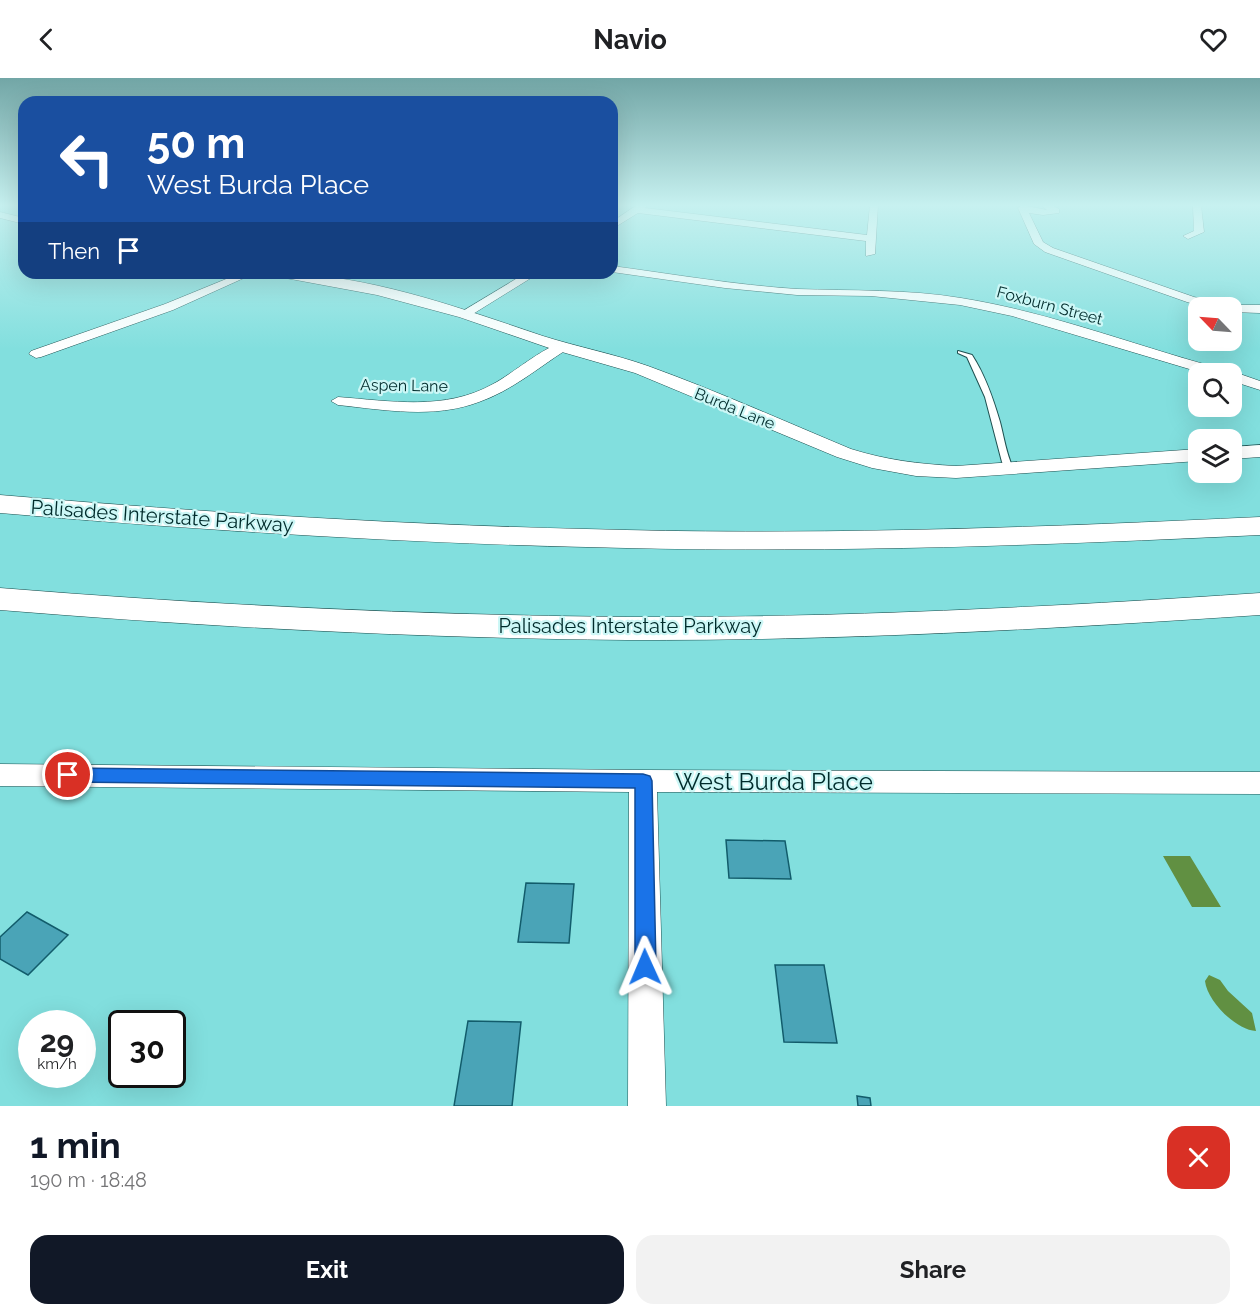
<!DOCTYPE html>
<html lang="en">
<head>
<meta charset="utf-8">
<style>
  :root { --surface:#fff; --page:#f2f2f2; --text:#202124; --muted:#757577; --accent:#111827 }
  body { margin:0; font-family:Raleway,sans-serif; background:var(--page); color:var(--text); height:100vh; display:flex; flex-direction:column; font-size:22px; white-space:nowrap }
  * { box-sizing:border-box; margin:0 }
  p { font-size:20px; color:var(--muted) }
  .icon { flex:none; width:33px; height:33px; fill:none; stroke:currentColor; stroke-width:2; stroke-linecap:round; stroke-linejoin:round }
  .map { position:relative; height:1028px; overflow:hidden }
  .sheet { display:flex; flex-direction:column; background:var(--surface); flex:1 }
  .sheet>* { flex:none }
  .banner { position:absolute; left:18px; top:18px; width:600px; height:183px; border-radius:18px; box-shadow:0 6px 24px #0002; background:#1a4fa0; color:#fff; overflow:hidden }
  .needle { width:39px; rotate:295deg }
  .tools { position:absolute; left:1188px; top:219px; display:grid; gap:12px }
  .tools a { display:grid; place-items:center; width:54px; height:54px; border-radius:12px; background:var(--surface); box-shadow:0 6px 24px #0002; font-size:30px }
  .speed { position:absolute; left:18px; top:932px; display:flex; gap:12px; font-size:30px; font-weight:700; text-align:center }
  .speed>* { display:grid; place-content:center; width:78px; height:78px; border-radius:50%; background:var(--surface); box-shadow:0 6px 24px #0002; line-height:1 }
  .speed small { font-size:15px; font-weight:400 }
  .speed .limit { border:3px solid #111; border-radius:9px; background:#fff; color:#111 }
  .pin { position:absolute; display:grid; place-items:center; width:51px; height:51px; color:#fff; margin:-26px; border:3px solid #fff; border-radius:50%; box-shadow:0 2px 6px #0007 }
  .me { position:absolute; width:66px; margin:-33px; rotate:359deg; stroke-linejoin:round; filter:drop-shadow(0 0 4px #0008) }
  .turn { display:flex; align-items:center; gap:21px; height:126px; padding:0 30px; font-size:27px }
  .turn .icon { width:78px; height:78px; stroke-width:2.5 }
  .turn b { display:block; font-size:42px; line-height:51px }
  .then { display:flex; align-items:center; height:57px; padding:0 30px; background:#0003; gap:12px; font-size:22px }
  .round { display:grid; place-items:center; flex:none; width:63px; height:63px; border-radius:18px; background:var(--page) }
  .head { display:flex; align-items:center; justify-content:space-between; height:102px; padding:0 30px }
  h1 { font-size:36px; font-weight:700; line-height:45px; color:var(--accent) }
  .button { display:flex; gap:12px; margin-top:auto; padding:12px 30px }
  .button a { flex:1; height:69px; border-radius:18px; background:var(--accent); color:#fff; font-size:24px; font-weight:700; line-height:69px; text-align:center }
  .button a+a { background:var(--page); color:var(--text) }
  header { display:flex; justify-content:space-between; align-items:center; height:78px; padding:0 30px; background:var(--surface); font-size:27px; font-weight:700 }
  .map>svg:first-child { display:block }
  .water { fill:#619042 }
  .building { fill:#4aa4b7; stroke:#125c6b; stroke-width:1.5 }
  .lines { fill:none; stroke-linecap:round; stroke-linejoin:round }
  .service-casing { stroke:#1e5050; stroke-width:2 }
  .minor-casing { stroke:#1e5050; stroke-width:1 }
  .tertiary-casing { stroke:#1e5050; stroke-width:1 }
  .motorway-casing { stroke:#1e5050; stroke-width:1 }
  .service { fill:#fff; fill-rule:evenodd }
  .minor { fill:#fff; fill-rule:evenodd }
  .tertiary { fill:#fff; fill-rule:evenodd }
  .motorway { fill:#fff; fill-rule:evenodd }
  .route { fill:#1a73e8; stroke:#114b97; stroke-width:1.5 }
  .labels { text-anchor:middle; stroke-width:4.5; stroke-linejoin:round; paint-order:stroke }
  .far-street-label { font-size:16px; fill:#002b2b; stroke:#ccf7f6 }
  .street-label { font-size:20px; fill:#002b2b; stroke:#ccf7f6 }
  .near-street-label { font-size:24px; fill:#002b2b; stroke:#ccf7f6 }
</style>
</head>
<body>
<header><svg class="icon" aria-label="back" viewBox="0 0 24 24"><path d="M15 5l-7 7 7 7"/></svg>Navio<svg class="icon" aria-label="heart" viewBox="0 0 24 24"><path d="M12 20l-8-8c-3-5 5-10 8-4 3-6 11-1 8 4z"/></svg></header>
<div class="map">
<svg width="1260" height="1028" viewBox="0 0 1260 1028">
  <rect width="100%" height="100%" fill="#82dfde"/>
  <!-- water -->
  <path class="water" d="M1163,778h27l31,51h-29z
    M1209,897l11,5 8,11 24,22 4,18c-20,-1 -49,-30 -51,-50z"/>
  <!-- building -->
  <path class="building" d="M726,762l59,1 6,38 -62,-1z
    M526,805l48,1 -5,59 -51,-1z
    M27,834l41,23 -40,40 -28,-16v-22z
    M775,887h49l13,78 -53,-1z
    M468,943l53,1 -9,84h-58z
    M857,1018l13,2 1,8h-13z"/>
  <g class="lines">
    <defs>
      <path id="service" d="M958,273l14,4c13,20 21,43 28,67 4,15 6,31 13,46l-1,2h-6l-4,-8 -17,-65 -18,-40 -9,-4z"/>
      <path id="minor" d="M637,127h11l-3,3 222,27 3,-30h8l-3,49 -9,2v-15l-228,-28 -26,16v-7z
        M1022,127l25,5 -6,-5h11l7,4v4l-16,2 -14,-2 14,29 10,6 141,49 35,8h31v8l-28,-1v-4h-24l-21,-6 -142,-50 -11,-8 -16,-36z
        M1193,127h8l3,27 -16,7 -5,-3 11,-5z
        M612,188c61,8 123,19 185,23 55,2 110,0 164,9 94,15 185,52 276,75l23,8v9l-28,-9v-7h-26l-194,-58 -52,-11 -89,-9 -74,-1 -72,-7 -113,-16z
        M241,195h14l-82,37 -132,47 -5,1 -7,-4 2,-3 134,-47z
        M526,195h13l-71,44 -4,1 -6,-4z
        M561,265l5,1 2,3 -2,3c-28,18 -55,41 -87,52 -45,17 -94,8 -141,3l-7,-4 7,-4c53,4 107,14 155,-13 19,-10 49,-36 68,-41z
        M0,686l643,6 617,2v22l-603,-2 9,314h-38l1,-314 -629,-6z"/>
      <path id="tertiary" d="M0,134l24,6v6l-24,-6z
        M273,195c92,0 184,34 270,63 35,11 71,18 105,30 69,25 136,55 203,83 35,11 68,15 105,17l242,-17v12l-242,17 -40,-2 -44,-8 -35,-11 -202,-84 -80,-23 -96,-33 -82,-22 -97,-18z
        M1260,367v12l-28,2v-12z"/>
      <path id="motorway" d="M0,417c209,18 417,31 626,35 212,5 423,-3 634,-13v18c-211,10 -422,18 -634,13 -209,-4 -417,-17 -626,-35z
        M0,510c209,17 417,27 627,29 211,1 422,-10 633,-24v22c-211,14 -422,26 -633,25 -210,-2 -418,-13 -627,-30z"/>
    </defs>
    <!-- service casing -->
    <use href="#service" class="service-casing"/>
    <!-- minor casing -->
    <use href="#minor" class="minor-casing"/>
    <!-- tertiary casing -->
    <use href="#tertiary" class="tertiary-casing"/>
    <!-- motorway casing -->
    <use href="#motorway" class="motorway-casing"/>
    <!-- service -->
    <use href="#service" class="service"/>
    <!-- minor -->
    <use href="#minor" class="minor"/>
    <!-- tertiary -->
    <use href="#tertiary" class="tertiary"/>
    <!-- motorway -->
    <use href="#motorway" class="motorway"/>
  </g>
  <!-- sky -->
  <linearGradient id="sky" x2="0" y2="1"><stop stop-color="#72a6a6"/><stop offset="0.47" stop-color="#c7f1f0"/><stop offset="1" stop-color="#c7f1f0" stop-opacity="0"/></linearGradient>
  <rect width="1260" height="271" fill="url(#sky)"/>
  <!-- route -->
  <path class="route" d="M68,690l575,6 7,2 2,5 4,186 -3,7 -8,3 -7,-3 -3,-7v-179l-567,-6 -6,-2 -2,-5 2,-5z"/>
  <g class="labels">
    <!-- far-street labels -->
    <g class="far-street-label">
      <text transform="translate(1050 227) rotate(15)" y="6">Foxburn Street</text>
      <text transform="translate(404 307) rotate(1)" y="6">Aspen Lane</text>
      <text transform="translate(735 330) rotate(22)" y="6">Burda Lane</text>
    </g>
    <!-- street labels -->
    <g class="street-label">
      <text transform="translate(162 438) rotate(4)" y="7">Palisades Interstate Parkway</text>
      <text x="630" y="555">Palisades Interstate Parkway</text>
    </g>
    <!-- near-street labels -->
    <g class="near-street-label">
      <text x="774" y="712">West Burda Place</text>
    </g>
  </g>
</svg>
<div class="tools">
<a><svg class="needle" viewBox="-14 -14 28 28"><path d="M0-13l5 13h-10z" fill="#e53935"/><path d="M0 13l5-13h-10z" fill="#757577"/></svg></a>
<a><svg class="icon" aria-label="search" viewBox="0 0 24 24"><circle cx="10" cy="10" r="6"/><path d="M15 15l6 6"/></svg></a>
<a><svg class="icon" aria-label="layers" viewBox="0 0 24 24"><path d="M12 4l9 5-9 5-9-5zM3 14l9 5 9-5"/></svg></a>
</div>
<div class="speed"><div>29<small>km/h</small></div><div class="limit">30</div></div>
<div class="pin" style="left:68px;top:697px;background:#d93025"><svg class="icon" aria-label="arrive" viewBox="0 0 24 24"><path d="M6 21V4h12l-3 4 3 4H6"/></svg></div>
<svg class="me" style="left:645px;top:889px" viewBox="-20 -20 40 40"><path d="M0-17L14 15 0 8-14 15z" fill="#1a73e8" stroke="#fff" stroke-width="4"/></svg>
<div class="banner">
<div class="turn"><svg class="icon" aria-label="left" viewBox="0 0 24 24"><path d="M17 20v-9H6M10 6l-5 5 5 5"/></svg><div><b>50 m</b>West Burda Place</div></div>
<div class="then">Then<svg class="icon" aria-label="arrive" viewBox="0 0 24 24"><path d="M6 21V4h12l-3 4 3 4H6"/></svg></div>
</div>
</div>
<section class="sheet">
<div class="head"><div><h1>1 min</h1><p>190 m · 18:48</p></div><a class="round" style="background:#d93025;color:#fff"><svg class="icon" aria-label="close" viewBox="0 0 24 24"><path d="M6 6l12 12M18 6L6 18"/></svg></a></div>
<div class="button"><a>Exit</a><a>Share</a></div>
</section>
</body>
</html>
